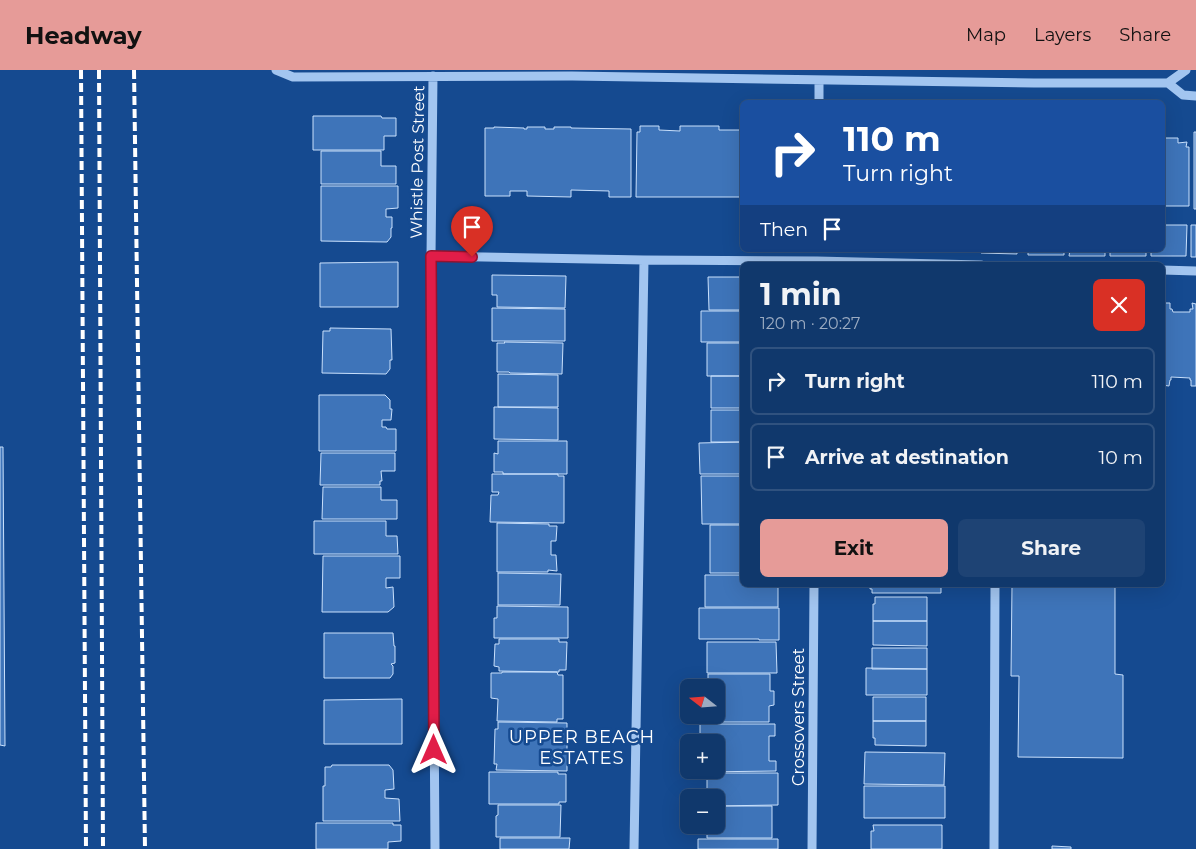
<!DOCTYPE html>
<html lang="en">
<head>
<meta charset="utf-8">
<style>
  :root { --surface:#10386c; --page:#1e4374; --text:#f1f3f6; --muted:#9cacc2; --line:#30527f; --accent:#e69b98 }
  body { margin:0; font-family:Montserrat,sans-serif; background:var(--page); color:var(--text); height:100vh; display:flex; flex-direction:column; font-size:19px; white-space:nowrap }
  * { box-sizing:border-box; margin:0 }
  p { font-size:16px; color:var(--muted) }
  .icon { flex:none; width:28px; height:28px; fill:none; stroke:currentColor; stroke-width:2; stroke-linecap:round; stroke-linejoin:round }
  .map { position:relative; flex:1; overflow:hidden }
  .side { position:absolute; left:740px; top:192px; width:425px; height:325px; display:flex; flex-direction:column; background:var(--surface); border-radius:8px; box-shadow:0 5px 20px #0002,0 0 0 1px var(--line) }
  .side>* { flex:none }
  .hud { position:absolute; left:740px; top:30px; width:425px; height:152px; border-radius:8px; box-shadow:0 5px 20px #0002,0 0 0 1px var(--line); background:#1a4fa0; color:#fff; overflow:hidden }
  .needle { width:32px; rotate:287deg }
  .tools { position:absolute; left:680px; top:609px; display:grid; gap:10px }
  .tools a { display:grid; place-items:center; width:45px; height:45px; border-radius:8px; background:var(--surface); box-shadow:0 5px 20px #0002,0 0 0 1px var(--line); font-size:25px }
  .pin { position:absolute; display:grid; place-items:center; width:42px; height:42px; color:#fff; margin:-51px -21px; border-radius:50% 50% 50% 0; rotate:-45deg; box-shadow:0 0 5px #0007 }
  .pin .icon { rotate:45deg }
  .me { position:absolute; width:55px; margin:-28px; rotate:0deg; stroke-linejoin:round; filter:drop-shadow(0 0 4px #0008) }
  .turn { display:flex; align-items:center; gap:18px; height:105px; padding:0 20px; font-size:22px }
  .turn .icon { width:65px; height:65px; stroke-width:2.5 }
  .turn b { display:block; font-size:35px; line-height:42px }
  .then { display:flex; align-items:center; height:48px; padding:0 20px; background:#0003; gap:10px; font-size:19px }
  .round { display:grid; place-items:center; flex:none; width:52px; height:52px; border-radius:8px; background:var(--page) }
  .head { display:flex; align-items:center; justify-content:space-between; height:85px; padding:0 20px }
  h1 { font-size:30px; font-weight:700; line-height:38px }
  .button { display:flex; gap:10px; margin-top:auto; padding:10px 20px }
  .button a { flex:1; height:58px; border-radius:8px; background:var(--accent); color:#111; font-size:20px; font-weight:700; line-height:58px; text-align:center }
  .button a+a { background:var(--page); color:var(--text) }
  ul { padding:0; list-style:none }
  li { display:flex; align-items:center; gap:15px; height:68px; margin:0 10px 8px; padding:0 10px; border:2px solid var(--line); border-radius:8px }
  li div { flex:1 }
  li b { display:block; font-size:19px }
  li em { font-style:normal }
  header { display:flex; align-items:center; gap:30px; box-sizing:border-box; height:70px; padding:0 25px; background:var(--accent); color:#111 }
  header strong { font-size:24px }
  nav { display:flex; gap:28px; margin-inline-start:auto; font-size:18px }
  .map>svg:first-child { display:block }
  .building { fill:#3e74b9; stroke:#c9e0fc }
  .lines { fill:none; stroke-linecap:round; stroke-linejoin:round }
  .minor { stroke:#a2c5f0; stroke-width:9 }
  .rail { stroke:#fff; stroke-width:4; stroke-dasharray:9 4; stroke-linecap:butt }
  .route-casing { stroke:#92132f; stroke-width:12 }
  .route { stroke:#e11d48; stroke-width:9 }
  .labels { text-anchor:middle; stroke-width:5; stroke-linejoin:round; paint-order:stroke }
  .street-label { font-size:16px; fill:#fff; stroke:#154a90 }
  .neighbourhood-label { font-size:18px; letter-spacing:1px; fill:#fff; stroke:#154a90 }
</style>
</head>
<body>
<header>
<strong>Headway</strong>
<nav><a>Map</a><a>Layers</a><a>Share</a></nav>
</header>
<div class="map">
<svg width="1196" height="779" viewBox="0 0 1196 779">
  <rect width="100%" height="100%" fill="#154a90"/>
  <!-- building -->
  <path class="building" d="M313,46h68l1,2h14v18h-12v14h-71z
    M640,56h19v4l21,1v-5h39v4h23v67h-106l1,-65h3z
    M494,57l30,1v1h3v-2h18v2h9v-2h17v1l60,1v68h-22v-6l-38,-1v7l-44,-1v-5h-17v5h-25v-68h9z
    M1194,62h2v77h-2z
    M1162,68h16v5l9,-1 -1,5h3v59h-27z
    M321,81h60v15h15v18h-75z
    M321,116h77v22l-12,1v8h6v11h-1v9l-4,5 -66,-1z
    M1162,155h25l-1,31h-35v-6h11z
    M1191,155h5v32h-5z
    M981,180h36v4l-36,-1z
    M1028,180h36v5h-36z
    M1070,180h35v6h-36z
    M1110,180h36v6h-36z
    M398,192v45h-78v-44z
    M492,205l74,1 -1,32 -68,-1v-12h-5z
    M708,207h34v33h-33z
    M1162,233h8v6h2l1,3h17v-3h3l-1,-6 4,1v82h-5v-6h-1v-2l-19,-1v3h-1l-1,6 -7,-1z
    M492,238l73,1v32h-73z
    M701,241h41v31h-41z
    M330,258l61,1 1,31h-2v9l-4,5 -64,-1 1,-42h7z
    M504,272l59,1 -1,31 -52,-1 -1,-1h-12v-29h8z
    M707,273h35v33h-35z
    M498,304l60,1v32h-60z
    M711,306h31v32h-31z
    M319,325h66l5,5v9h2l-1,11h-9v7h4l1,2h9v22h-77z
    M494,337l64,1v32l-64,-1z
    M711,340h31v32h-31z
    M498,371h69v33h-64v-2h-9v-19l4,1z
    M742,372v32h-42l-1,-31z
    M0,377h3l2,299 -5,-1z
    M321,383h74v18h-14l1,10h-2v4h-60z
    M492,404h66v2h6v47l-74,-1 1,-27h7l1,-3h-7z
    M701,406h41v48h-40z
    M323,417h58v13h16v19h-75z
    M314,451h72v15h11l1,18h-84z
    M497,453l52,1v2h8l-1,15h-5v14h5l1,16 -9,-1v2h-51z
    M710,455h32v48h-32z
    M323,486h77v22h-14v10l7,-1 1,20 -6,5h-66z
    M498,503l63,1 -1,31h-62z
    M705,505h37v10h36v22h-73z
    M870,515h71v8h-69v-4h-2z
    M1012,515h103v89l8,1v83l-105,-1 1,-81h-8z
    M875,527h52v24h-54v-17h2z
    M497,536l71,1v31h-74v-20h3z
    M699,538h80v32h-20v-1h-60z
    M873,551h54v25l-54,-1z
    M324,563h69l1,13h1v17l-4,1 2,2v8l-3,4h-66z
    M499,569h60v3h8l-1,28h-7v2l-60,-1v-4l-5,-1 1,-22h4z
    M707,572h69l1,31h-70z
    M872,578h55v21h-55z
    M866,598l61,1v26h-61z
    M502,602h55l1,3h5v44h-6v3l-60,-1 1,-22 -7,-1v-25h11z
    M708,604h62v17h4v14l-5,1v16h-61v-7h8v-27h-8z
    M873,627h53v24h-53z
    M402,629v45h-78v-44z
    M873,651h53v25l-51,-1v-7h-2z
    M498,652l69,1v48l-71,-1 1,-6h-3l1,-35h3z
    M700,654h75v12h-6v25h7v10l-76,1v-2h16v-28h-16z
    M865,682l80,1 -1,32 -80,-1z
    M332,695h57l4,5 1,19 -9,1v8l14,1 1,22h-77v-35h2v-19h6z
    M489,702h69v2h8v28h-7v2h-70z
    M707,703h71v32l-62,1v-8h-9z
    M864,716h81v32h-81z
    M498,735h63l-1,32h-64v-21l2,-1z
    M716,736h56v32h-65v-13h9z
    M316,753h77v2h8v16l-13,1v7h-72z
    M873,755h69v24h-71v-18h3z
    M500,768h70l-1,11h-69z
    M698,769h80v10h-80z
    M1052,776l19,1v2h-19z"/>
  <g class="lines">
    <!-- minor -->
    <path class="minor" d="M276,0l17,7 279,-1 462,7h134l18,-13
      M433,6l-2,180 4,593
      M1168,13l15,12 13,1
      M819,32v-22
      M431,186l213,4 173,1 164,4
      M1162,200l34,1
      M634,779l10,-589
      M812,779l2,-264
      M994,779l1,-264"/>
    <!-- rail -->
    <path class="rail" d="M81,0l5,779
      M99,0l4,779
      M134,0l11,779"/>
  </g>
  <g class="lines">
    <defs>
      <path id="route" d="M434,680l-3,-494 41,1"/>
    </defs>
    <!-- route casing -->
    <use href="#route" class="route-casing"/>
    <!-- route -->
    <use href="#route" class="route"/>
  </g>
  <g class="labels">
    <!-- street labels -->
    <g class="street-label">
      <text transform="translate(417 92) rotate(-89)" y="6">Whistle Post Street</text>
      <text transform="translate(798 647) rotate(-90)" y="6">Crossovers Street</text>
    </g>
    <!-- neighbourhood labels -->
    <g class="neighbourhood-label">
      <text x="582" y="673">UPPER BEACH<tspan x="582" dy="21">ESTATES</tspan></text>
    </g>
  </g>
</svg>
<div class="tools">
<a><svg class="needle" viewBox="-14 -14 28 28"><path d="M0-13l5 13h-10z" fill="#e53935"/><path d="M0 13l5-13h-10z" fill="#9cacc2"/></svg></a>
<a>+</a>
<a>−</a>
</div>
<div class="pin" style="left:472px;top:187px;background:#d93025"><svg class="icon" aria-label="arrive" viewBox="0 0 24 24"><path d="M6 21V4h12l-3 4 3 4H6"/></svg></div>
<svg class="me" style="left:434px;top:680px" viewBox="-20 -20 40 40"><path d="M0-17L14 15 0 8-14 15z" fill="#e11d48" stroke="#fff" stroke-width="4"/></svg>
<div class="hud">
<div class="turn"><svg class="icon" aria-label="right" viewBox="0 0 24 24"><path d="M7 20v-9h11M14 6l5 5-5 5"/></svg><div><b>110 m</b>Turn right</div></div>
<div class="then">Then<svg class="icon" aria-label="arrive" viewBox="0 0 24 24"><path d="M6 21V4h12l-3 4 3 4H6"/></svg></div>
</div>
<section class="side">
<div class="head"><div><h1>1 min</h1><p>120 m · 20:27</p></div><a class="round" style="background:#d93025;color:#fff"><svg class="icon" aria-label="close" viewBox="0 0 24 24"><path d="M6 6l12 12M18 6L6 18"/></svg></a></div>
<ul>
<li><svg class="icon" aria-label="right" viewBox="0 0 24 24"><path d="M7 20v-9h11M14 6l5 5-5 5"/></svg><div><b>Turn right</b></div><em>110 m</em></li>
<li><svg class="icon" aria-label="arrive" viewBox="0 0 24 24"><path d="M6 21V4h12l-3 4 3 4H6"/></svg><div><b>Arrive at destination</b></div><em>10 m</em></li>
</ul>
<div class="button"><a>Exit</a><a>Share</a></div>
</section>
</div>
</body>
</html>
